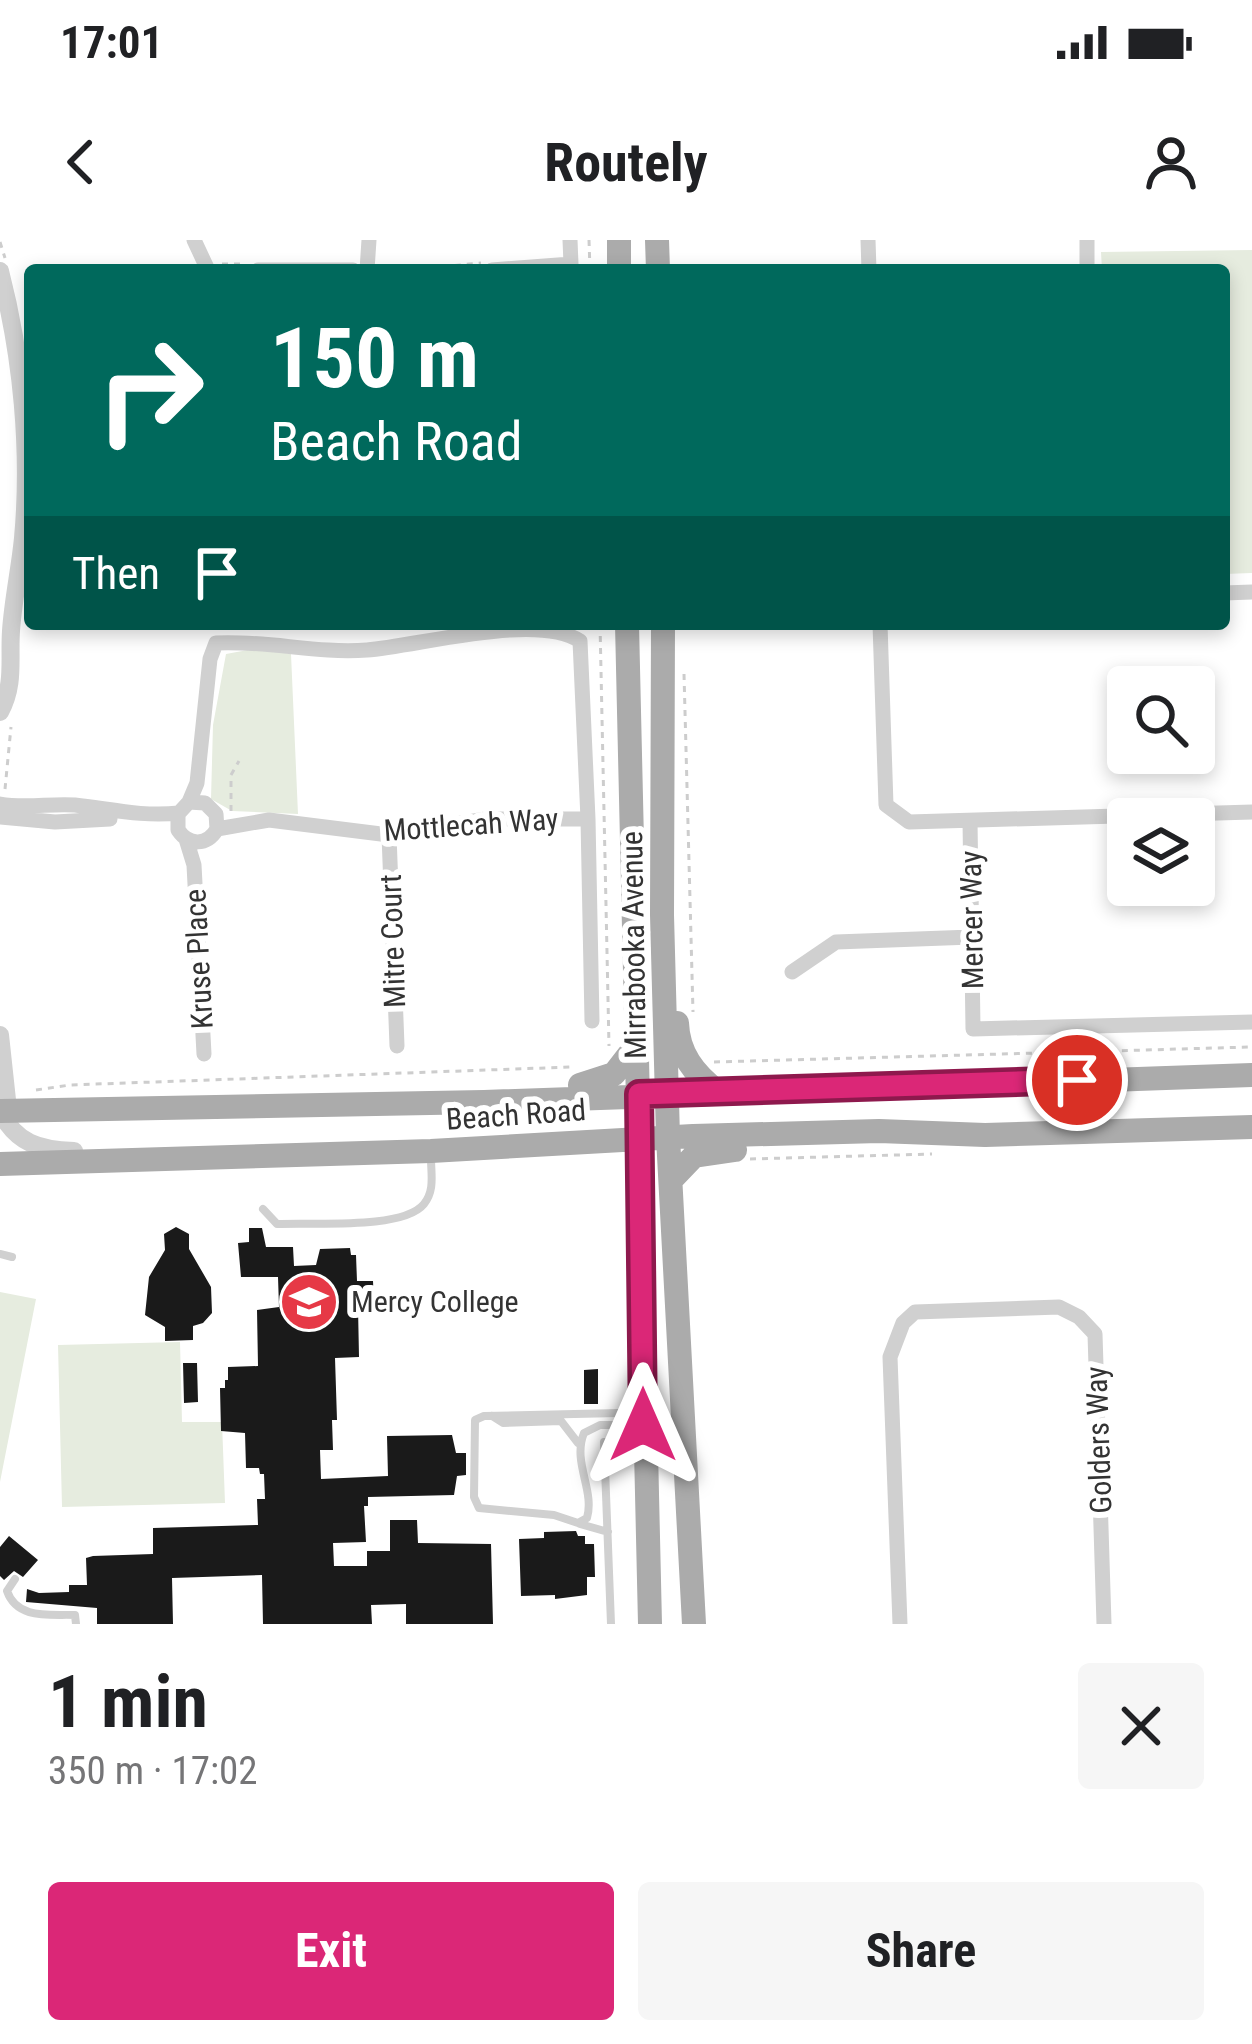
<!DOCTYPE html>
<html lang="en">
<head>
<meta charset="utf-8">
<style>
  :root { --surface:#fff; --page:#f6f6f6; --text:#202124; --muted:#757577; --accent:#db2777 }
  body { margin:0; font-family:"Roboto Condensed",sans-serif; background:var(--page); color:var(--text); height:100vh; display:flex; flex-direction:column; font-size:45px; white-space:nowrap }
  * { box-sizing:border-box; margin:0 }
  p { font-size:39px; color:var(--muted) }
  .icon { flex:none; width:66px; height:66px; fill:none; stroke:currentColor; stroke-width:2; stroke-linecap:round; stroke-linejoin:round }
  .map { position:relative; height:1384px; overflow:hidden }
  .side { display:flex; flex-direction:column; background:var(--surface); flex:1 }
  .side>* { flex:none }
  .banner { position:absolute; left:24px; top:24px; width:1206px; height:366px; border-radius:12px; box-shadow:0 6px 18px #0003; background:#00695c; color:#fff; overflow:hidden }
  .fabs { position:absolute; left:1107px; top:426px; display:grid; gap:24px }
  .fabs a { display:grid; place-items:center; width:108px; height:108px; border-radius:12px; background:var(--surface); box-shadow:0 6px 18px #0003; font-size:60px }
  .pin { position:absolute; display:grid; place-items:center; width:102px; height:102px; color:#fff; margin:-51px; border:6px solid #fff; border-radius:50%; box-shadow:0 3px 12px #0007 }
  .me { position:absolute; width:132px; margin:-66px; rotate:0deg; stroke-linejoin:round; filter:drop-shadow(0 0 9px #0008) }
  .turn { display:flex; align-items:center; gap:42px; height:252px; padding:0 48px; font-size:54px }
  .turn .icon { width:156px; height:156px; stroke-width:2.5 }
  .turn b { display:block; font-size:84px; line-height:102px }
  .then { display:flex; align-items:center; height:114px; padding:0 48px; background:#0003; gap:24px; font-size:45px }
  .round { display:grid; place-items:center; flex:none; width:126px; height:126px; border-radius:12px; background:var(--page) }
  .overview { display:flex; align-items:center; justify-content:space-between; height:204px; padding:0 48px }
  h1 { font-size:72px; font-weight:700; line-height:90px }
  .primary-button { display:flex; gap:24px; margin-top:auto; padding:24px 48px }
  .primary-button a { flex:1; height:138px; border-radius:12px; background:var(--accent); color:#fff; font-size:48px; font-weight:700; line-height:138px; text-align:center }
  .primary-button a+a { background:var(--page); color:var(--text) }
  .status { display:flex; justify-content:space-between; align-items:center; height:84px; padding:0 60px; background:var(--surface); direction:ltr }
  .status svg { height:33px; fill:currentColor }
  header { display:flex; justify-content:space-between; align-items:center; height:156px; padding:0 48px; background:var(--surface); font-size:54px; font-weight:700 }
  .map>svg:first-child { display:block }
  .green { fill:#e6ecdf }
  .building { fill:#1a1a1a }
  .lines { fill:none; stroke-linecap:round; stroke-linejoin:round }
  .path { stroke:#cdcdcd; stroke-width:3; stroke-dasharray:6 6; stroke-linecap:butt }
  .service { stroke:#d0d0d0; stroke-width:8 }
  .minor { stroke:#d0d0d0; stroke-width:15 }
  .tertiary { stroke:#d0d0d0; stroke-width:18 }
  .primary { stroke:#ababab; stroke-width:24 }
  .route-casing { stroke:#8e194d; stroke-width:30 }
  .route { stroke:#db2777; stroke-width:21 }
  .labels { text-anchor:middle; stroke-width:12; stroke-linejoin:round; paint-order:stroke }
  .street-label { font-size:30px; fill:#333; stroke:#fff }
  .poi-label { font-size:30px; fill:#333; stroke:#fff; text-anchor:start }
</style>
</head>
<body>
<div class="status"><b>17:01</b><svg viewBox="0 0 49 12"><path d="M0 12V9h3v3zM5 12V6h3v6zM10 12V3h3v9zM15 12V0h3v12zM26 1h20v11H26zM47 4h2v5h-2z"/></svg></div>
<header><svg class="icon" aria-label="back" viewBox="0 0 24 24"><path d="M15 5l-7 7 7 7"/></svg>Routely<svg class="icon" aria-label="person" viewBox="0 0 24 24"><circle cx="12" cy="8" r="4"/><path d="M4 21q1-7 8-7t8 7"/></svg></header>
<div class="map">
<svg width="1252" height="1384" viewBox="0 0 1252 1384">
  <rect width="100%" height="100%" fill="#fff"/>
  <!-- green -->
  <path class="green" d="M1252,10v323l-28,1v-304h-122l-1,-18z
    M258,408l33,6 7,160 -66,-3 -21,-12 2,-74 13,-71z
    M0,1052l36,7 -36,183z
    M180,1102l2,80h40l3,81 -163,4 -4,-162z"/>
  <!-- building -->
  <path class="building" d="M176,987l13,7v15l22,38 1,26 -9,10 -10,3v14l-28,1v-14l-20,-12 4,-38 16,-27 -1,-16z
    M249,988h13l4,19h27l1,19 22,-1 4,-16 30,-1 1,7h5l1,26h16l1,22 -16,4 1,50 -24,1 2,62h-5l1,30h-13l1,29 67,-3 -1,-40 65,-1 4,18h10v22l-9,1 -3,19 -86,2v9h-4l2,36 -33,1 1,23h33v-15h23v-31h27l1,23 73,1 2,80h-87v-20l-35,1 1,19h-109l-1,-49 -90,3 1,46h-76v-16l-71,-6 1,-13 12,4 30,-1v-7h18l-1,-27 7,-2 60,-2v-26l105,-3 -1,-26h8l-1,-25h-4l-1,-6h-13l-1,-35 -24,-2 -1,-43h5v-8h3v-13l30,-1 -1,-56 22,-3 -1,-30h-37l-3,-34 11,-1z
    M183,1123h14l1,39 -14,1z
    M598,1129v35h-14v-34z
    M576,1291l2,5h7v8h9l1,33h-8v18l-32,4v-4l-34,1 -2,-57 25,-1v-6z
    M9,1296l29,24 -15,17 -9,-6 -10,9 -4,-4v-29z"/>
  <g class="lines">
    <!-- path -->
    <path class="path" d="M589,0l1,30
      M0,2l5,16
      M222,24h20
      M383,26l45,2 53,-5
      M600,384l9,422
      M684,434l9,338
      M5,549l6,-62
      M231,571v-36l8,-14
      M714,822l538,-15
      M36,850l34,-5 501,-18
      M750,919l182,-5"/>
    <!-- service -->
    <path class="service" d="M263,969l14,15c35,-2 126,6 147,-20 11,-14 7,-29 7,-46
      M0,1014l12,3
      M638,1168l-19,5 -135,3 -9,4 -1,77 5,11 75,7 24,8 9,-5c8,-28 -15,-56 -3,-85l16,-8h41
      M492,1176l11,7 58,-2 17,22
      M604,1202l7,182
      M580,1284l28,8
      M15,1339l-8,12c10,29 43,23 68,24l1,9"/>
    <!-- minor -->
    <path class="minor" d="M194,0l14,30
      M570,0l1,24
      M868,0l1,30
      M1087,0v30
      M258,30h95
      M367,30l2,-30
      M492,30l79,-6v6
      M1224,353l28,-1
      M880,384l6,181 23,17 343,-10
      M189,562l8,-19 13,-124 6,-16c50,-3 101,11 151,7 52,-4 170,-38 213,-9l8,178h-102l-97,16 -120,-15 -52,9c-10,17 -28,17 -39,1v-16l11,-12 16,1 11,11 1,15
      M0,564c26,5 50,-1 75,1 36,4 67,12 104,8
      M0,577l55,5 55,-3
      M588,579l4,202
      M970,581l3,208 279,-7
      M389,595l8,211
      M186,599l8,26 10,189
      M792,732l44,-30 136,-5
      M900,1384l-10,-267 13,-34 12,-11 144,-5 20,10 16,17 9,290"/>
    <!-- tertiary -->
    <path class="tertiary" d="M0,31c22,85 31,180 23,267 -3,31 -10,62 -12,93 -2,29 4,53 -11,81
      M0,795l7,65 -7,12
      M0,871c16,32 39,39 74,40"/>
    <!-- primary -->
    <path class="primary" d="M619,0v30
      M657,0l1,30
      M627,384l23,1000
      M663,384l-1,291 6,222 26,487
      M677,783c1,30 17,51 41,69
      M580,845l34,-11 24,-31
      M0,871l484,-9 768,-27
      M0,924l431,-13 262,-15 186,-5 106,4 267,-8
      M671,940l23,-24 41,-6"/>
  </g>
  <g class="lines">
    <defs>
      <path id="route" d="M643,1185l-4,-331 438,-14"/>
    </defs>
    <!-- route casing -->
    <use href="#route" class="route-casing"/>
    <!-- route -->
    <use href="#route" class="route"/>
  </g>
  <!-- icons -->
  <defs>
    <symbol id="school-disc" viewBox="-11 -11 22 22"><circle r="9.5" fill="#e63946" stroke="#fff"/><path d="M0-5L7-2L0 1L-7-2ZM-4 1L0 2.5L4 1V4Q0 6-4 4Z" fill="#fff"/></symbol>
  </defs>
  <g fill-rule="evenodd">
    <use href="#school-disc" x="276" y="1029" width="66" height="66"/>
  </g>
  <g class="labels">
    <!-- street labels -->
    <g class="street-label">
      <text transform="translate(471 585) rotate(-4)" y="10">Mottlecah Way</text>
      <text transform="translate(972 680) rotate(-91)" y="10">Mercer Way</text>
      <text transform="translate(393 701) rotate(-92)" y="10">Mitre Court</text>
      <text transform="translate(634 705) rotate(-91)" y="10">Mirrabooka Avenue</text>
      <text transform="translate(199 719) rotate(-93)" y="10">Kruse Place</text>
      <text transform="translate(516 875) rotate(-4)" y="10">Beach Road</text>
      <text transform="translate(1099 1200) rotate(-92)" y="10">Golders Way</text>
    </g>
    <!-- poi labels -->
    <g class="poi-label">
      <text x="351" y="1072">Mercy College</text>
    </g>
  </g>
</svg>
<div class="fabs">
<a><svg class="icon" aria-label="search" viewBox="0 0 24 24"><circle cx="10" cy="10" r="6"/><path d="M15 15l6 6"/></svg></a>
<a><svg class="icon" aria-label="layers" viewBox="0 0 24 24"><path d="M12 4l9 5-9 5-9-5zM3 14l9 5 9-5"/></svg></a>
</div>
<div class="pin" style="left:1077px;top:840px;background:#d93025"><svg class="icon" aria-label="arrive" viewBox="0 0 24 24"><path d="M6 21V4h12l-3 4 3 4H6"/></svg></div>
<svg class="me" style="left:643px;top:1185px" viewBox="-20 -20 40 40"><path d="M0-17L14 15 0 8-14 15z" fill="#db2777" stroke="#fff" stroke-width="4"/></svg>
<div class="banner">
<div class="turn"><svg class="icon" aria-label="right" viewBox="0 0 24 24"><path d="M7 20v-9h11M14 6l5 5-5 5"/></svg><div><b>150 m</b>Beach Road</div></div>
<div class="then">Then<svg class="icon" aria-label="arrive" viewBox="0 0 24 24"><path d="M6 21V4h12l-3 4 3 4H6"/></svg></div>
</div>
</div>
<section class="side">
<div class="overview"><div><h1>1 min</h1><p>350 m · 17:02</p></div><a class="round"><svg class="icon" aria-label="close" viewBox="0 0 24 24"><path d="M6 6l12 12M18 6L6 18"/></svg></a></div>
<div class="primary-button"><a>Exit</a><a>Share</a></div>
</section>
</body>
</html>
